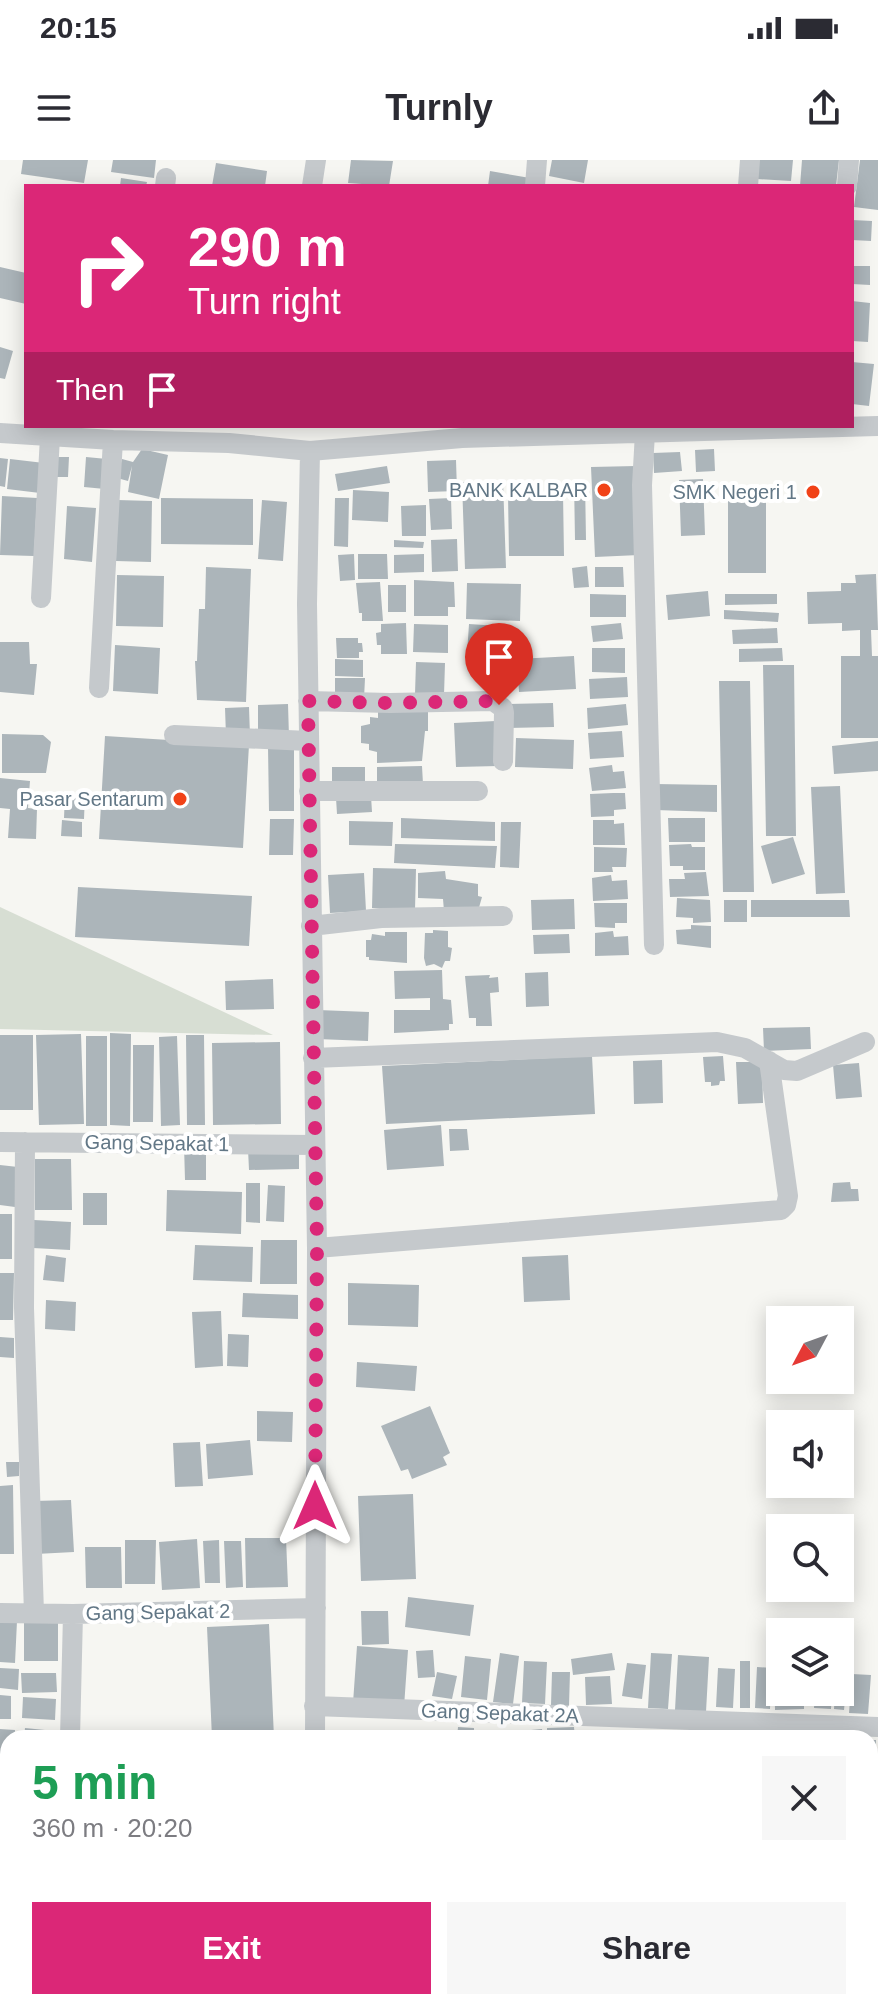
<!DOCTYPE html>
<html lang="en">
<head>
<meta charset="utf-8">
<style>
  :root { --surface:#fff; --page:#f7f7f7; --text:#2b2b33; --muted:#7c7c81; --accent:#db2777 }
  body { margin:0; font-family:Helvetica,sans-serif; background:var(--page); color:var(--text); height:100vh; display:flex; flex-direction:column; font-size:30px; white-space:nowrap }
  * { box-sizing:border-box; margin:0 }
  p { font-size:26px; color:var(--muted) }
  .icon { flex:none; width:44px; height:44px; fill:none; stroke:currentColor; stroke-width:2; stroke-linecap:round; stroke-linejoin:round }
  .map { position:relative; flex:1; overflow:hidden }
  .details { position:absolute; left:0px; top:1570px; width:878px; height:280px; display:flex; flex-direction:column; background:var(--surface); border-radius:24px 24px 0 0; box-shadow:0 4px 20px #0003 }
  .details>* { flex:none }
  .banner { position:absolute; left:24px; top:24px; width:830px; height:244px; border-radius:0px; box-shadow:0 4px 20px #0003; background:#db2777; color:#fff; overflow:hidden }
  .needle { width:52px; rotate:229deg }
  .buttons { position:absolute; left:766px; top:1146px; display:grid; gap:16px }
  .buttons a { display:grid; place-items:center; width:88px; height:88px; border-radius:0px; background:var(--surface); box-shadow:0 4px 20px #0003; font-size:40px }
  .pin { position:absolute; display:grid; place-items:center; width:68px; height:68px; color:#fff; margin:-82px -34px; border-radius:50% 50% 50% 0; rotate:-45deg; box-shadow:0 0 8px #0007 }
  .pin .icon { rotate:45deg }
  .me { position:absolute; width:88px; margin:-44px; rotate:0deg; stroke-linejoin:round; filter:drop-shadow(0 0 6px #0008) }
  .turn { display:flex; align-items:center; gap:28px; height:168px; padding:0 32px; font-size:36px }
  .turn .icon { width:104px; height:104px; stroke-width:2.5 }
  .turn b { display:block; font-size:56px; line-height:68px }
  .then { display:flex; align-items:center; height:76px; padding:0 32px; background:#0003; gap:16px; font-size:30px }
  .round { display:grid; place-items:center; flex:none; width:84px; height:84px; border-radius:0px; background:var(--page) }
  .headline { display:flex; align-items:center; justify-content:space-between; height:136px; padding:0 32px }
  h1 { font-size:48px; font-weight:600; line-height:60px; color:#1e9e55 }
  .action { display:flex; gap:16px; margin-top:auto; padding:16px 32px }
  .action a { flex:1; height:92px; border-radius:0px; background:var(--accent); color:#fff; font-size:32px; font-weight:600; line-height:92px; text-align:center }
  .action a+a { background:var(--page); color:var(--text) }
  .status { display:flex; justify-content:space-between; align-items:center; height:56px; padding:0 40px; background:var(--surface); direction:ltr }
  .status svg { height:22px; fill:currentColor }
  header { display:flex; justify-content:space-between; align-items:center; height:104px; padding:0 32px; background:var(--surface); font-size:36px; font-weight:600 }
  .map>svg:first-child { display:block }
  .green { fill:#d7ded3 }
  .building { fill:#acb5ba }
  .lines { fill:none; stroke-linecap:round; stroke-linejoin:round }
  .minor { stroke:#c5c9cc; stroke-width:20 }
  .route { stroke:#db2777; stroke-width:14; stroke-dasharray:0 25.2 }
  .poi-dot { fill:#f14217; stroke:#fff; stroke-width:3 }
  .labels { text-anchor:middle; stroke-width:8; stroke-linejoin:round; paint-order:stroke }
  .poi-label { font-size:20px; fill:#627786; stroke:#fff; text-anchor:end }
  .street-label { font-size:20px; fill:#627786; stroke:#fff }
</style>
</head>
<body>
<div class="status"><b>20:15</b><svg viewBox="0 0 49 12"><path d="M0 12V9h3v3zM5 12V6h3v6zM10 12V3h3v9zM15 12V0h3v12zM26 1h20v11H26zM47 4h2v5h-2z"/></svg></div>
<header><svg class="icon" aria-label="menu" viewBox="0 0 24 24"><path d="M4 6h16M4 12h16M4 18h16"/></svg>Turnly<svg class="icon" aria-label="share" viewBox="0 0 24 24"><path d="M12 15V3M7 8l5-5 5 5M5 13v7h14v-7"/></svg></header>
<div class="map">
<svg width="878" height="1850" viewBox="0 0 878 1850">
  <rect width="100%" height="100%" fill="#f6f6f2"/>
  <!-- green -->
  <path class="green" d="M0,747l273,128 -273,-6z"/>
  <!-- building -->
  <path class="building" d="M23,0h65l-4,23 -63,-9z
    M113,0h43l-2,18 -43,-6z
    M351,0l42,1 -4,25 -41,-3z
    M552,0h36l-4,23 -35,-7z
    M758,0h35l-2,21 -34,-2z
    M802,0h37l-3,26h-36z
    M860,0h18v50l-24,-3z
    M216,3l51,8 -2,15h-53z
    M490,11l40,7 -1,8h-41z
    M121,18l26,4 -1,4h-26z
    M852,60l20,1 -1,20 -19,-1z
    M852,106h18v19l-18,-1z
    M0,107l26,6v31l-26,-6z
    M852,141l18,2 -2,39 -16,-1z
    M0,187l13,4 -8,28 -5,-1z
    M852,202l22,2 -5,42 -17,-2z
    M142,289l26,6 -9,44 -31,-7 4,-26 -4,15 -11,-3 5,-19 11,3z
    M714,289l1,22 -19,1 -1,-22z
    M680,292l2,19 -28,2 -1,-20z
    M53,297h16l-1,20h-15z
    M86,297l21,2 -2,30 -21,-2z
    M0,298l8,1 -3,28 -5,-1z
    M10,299l34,4 -4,30 -33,-4z
    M456,300l1,31 -29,1 -1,-31z
    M387,306l3,17 -52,8 -3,-17z
    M636,306l3,89 -44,2 -4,-90z
    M703,319l2,56 -24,1 -2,-56z
    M574,320h11l1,60h-11z
    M503,321l3,87 -41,1 -3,-87z
    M353,330l36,2 -1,30 -36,-2z
    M563,333l1,63h-55l-1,-62z
    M2,336l35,2 -3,58 -34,-1z
    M728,337h38v76h-38z
    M161,338l92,1v46l-92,-1z
    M335,338h14l-1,49 -14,-1z
    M451,338l1,31 -21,1 -2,-31z
    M117,340l35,1 -1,61 -35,-1z
    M262,340l25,2 -4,59 -25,-2z
    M426,345v31h-24l-1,-30z
    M67,346l29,2 -4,54 -28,-3z
    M457,379l1,32 -26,1 -1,-32z
    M394,380l30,2 -1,6 -29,-1z
    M354,394l1,26 -15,1 -2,-26z
    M358,394h29l1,25h-30z
    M424,394v18l-30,1v-18z
    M587,406l2,21 -15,1 -2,-20z
    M206,407l45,2 -5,133 -49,-2 -2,-39h2l2,-52h6z
    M595,407h28l1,20h-29z
    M876,414l2,56h-7l1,26h6v82h-37v-82h19v-26l-18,1v-8l-34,1 -1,-32 34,-1v-8h15l-1,-8z
    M117,415l47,1 -1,51 -47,-1z
    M414,420l40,2 1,25h-7v9h-34z
    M380,422l3,39h-21v-8h-3l-3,-30z
    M467,423l54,1 -1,37 -54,-2z
    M388,425h18v27h-18z
    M708,431l2,25 -42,4 -2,-25z
    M590,434l36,1v22h-36z
    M725,434h52v10l-52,1z
    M724,450l55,3 -1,9 -54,-3z
    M406,463l1,31h-26v-9h-4l-1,-12 5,-1v-8z
    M621,463l2,16 -30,3 -2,-16z
    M414,464l34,1v28l-35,-1z
    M469,464l44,3 -1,30 -45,-3z
    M777,468l1,15 -45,1 -1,-14z
    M336,478h22v5h4l1,9h-4v6h-22z
    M0,482h29l1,22h7l-3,31 -34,-3z
    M115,485l45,3 -2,46 -45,-3z
    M592,488h33v25l-33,-1z
    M782,488l1,13 -44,1v-13z
    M574,496l2,33 -57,3 -2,-33z
    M335,499l28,1v17l-28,-1z
    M416,502l29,1 -1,32 -29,-1z
    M763,505h31l2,171h-30z
    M627,517l1,20 -38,2 -1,-20z
    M335,518h30l-1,21 -29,-1z
    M719,521h31l4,211h-31z
    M553,543l1,24 -46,1 -1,-24z
    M288,544l1,33 -31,1v-33z
    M626,544l2,21 -40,4 -1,-21z
    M249,547l1,29h-24l-1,-28z
    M428,550v21h-3l-3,30 -45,2v-11l-8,-2v-6l-8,-1v-17l9,-2v-7l8,1v-7z
    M496,561l2,45 -42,1 -2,-44z
    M622,571l2,26 -34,2 -2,-26z
    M2,574l41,1 8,7 -5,31h-44z
    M105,576l144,9 -6,103 -144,-9z
    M516,578l58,2 -1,29 -58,-2z
    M878,581v30l-44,3 -2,-28z
    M268,587h26v64h-25z
    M612,605l1,7 11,-1 2,17 -34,3 -3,-23z
    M422,606l1,18h-46v-17z
    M332,607h33v18l-33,1z
    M0,618l30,3 -2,27 9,1 -1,30 -28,-1 2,-29 -10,-1z
    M655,624l62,1v27l-62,-2z
    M840,626l5,107 -29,1 -5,-107z
    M65,633l20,1 -1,25 -20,-1z
    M613,633h12l1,16 -12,1v6l-23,1 -1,-23z
    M371,636l1,16 -35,2 -1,-16z
    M401,658l94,4v19l-94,-3z
    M668,658h37v24h-36z
    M270,659h24l-1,36h-24z
    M62,660l20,2v15l-21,-1z
    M593,660h21v4l10,-1 1,22h-32z
    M349,661l44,1 -1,24 -43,-1z
    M501,662h20l-2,46 -19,-1z
    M793,677l12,37 -33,10 -11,-38z
    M395,684l102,2 -2,22 -101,-5z
    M691,684l1,3h13v23h-22v-4h-13l-1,-21z
    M594,687l33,1 -1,19h-14l1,5h-19z
    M373,708l43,1 -1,41 -43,-2z
    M445,711l1,8 32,5v12l4,1 -4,14h-34l-1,-12 -25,-1v-25z
    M706,712l3,24 -39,1 -1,-18h16l-1,-6z
    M364,713l2,38 -36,2 -2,-38z
    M611,715l1,6 15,-1 1,19 -35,2 -1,-23z
    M78,727l174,9 -3,50 -174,-9z
    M677,738l33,2 1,22 -18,1v-5l-17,-1z
    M574,739l1,30 -43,1 -1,-30z
    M724,740h23v22h-23z
    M751,740h98l1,17h-99z
    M594,743h33v20h-12v5l-20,-1z
    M691,765l20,1v22l-34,-4 -1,-14 15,-1z
    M433,770l15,1v16l4,1 -2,13h-5l-3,7 -8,-4 -8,2 -2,-8 1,-25h8z
    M613,771l1,6 14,-1 1,19 -34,1v-23z
    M385,772h22v31l-38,-3v-3h-3v-17h5l1,-6 13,2z
    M569,774l1,19 -36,1 -1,-19z
    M442,810l1,29 8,1 2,24h-4v6l-55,3v-23h36v-12l-35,1 -1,-28z
    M548,812l1,34 -23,1 -1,-34z
    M490,815l-1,3 9,-1 1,15 -9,1 2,33h-16v-8h-7l-4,-42z
    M273,819l1,30 -48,1 -1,-29z
    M318,850l51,2 -1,29 -51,-2z
    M810,867l1,22 -47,2 -1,-23z
    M110,873l21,1 -1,92 -20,-1z
    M81,874l3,90 -45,1 -3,-90z
    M0,875h33v75h-33z
    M186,875h18l1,90h-18z
    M86,876h21v90h-21z
    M177,876l3,89 -19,1 -2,-89z
    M280,882l1,82 -68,1 -1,-82z
    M133,885h21l-1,77h-20z
    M592,896l3,58 -209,10 -4,-58z
    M723,896l2,25h-5l-1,4 -8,1v-4h-6l-2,-25z
    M662,900l1,43 -29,1 -1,-43z
    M736,902h26l1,41 -25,1z
    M859,903l3,34 -26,2 -3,-34z
    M441,965l3,41 -57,4 -3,-40z
    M449,969h18l2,21 -19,1z
    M184,985h22v35h-21z
    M299,988v21l-50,1 -1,-21z
    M35,999h36l1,51h-37z
    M0,1005l18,2 -3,40 -15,-2z
    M850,1022l1,7h7l1,12 -28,1 2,-19z
    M246,1023h14v40l-14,-1z
    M268,1025l17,1 -1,36 -18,-1z
    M167,1030l75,2 -1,42 -75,-3z
    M83,1033h24v32h-24z
    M0,1054h12v45h-12z
    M34,1060l37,2 -1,28 -37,-2z
    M261,1080h36v44h-37z
    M195,1085l58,2 -1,35 -59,-2z
    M46,1095l20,3 -2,24 -21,-2z
    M568,1095l2,45 -46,2 -2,-45z
    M0,1113h14l-1,47h-13z
    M348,1123l71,2 -1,42 -70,-2z
    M243,1133l55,2v24l-56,-2z
    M46,1140l30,2 -1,29 -30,-2z
    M221,1151l2,55 -28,2 -3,-56z
    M228,1174l21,1 -1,32 -21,-1z
    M0,1177l14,1v20l-14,-1z
    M357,1202l60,4 -2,25 -59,-4z
    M430,1246l20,47 -7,4 4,8 -35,14 -4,-10 -7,2 -20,-45z
    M257,1251l36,1 -1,30 -35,-1z
    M250,1280l3,35 -45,4 -2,-35z
    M200,1282l3,44 -28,1 -2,-44z
    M6,1302h13v14l-12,1z
    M13,1325l1,69h-14v-68z
    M413,1334l3,85 -55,2 -3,-85z
    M71,1340l3,52 -38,2 -2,-53z
    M245,1378h41l2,49 -42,1z
    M197,1379l3,49 -38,2 -3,-48z
    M125,1380h31l-1,44h-30z
    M219,1380l1,43h-15l-2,-42z
    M224,1381h17l2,46 -17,1z
    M85,1387h36l1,41h-36z
    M408,1437l66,8 -4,31 -65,-9z
    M361,1451h27l1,33 -27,1z
    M0,1460l17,1 -2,42 -15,-1z
    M24,1462h34v39h-34z
    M269,1464l5,114h-62l-5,-111z
    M357,1486l51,4 -4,57 -51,-4z
    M433,1490l2,27 -17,1 -2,-27z
    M500,1493l19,3 -6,48 -20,-2z
    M612,1493l3,17 -42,5 -2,-16z
    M651,1493l21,1 -4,55 -20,-1z
    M678,1495l31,2 -3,55 -31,-2z
    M465,1496l26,3 -4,41 -26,-3z
    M524,1501l23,1 -2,42 -23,-1z
    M740,1501h10v47h-10z
    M627,1503l19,2 -4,34 -20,-3z
    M774,1503h6v29h24v17l-29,1z
    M757,1507l15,1 -2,41 -15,-1z
    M0,1508l19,1 -1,21 -18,-2z
    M718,1508l17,1 -2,39 -17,-1z
    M437,1512l20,4 -5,23 -20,-3z
    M552,1512h18l-1,34 -18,-1z
    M21,1513h35l1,19 -35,1z
    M852,1514l19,1 -3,39 -19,-1z
    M610,1516l2,28 -26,1 -1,-28z
    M840,1519h7l-3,31 -10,-1 1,-17h5z
    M815,1532h17l-1,17 -17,-1z
    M0,1535l11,1v23h-11z
    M23,1537l33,2 -1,21 -33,-2z
    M458,1567l16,1v10h-17z
    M574,1567l1,11h-28v-10z
    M25,1568l30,3v7h-31z
    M0,1569l15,1v8h-7v19h-8z
    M542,1569l1,9h-61l1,-8 26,2z
    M645,1570l29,2 -1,6h-29z
    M579,1573h31v5h-31z
    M870,1580h6l-1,30h-5z
    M0,1627h8v40l-8,-1z
    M0,1712l8,1v40h-8z
    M0,1757l8,1v24l-8,-1z
    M870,1828l8,1v21h-34v-8h26z
    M189,1842h29v8h-30z
    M223,1842h58v8h-58z
    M345,1847h51v3h-51z"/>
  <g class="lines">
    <!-- minor -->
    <path class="minor" d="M165,26l1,-8
      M312,26l4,-26
      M535,26l2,-26
      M748,26l2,-26
      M847,26l2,-26
      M0,273l113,7 116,3 81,8 152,-13 416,-12
      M645,273l-3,52 12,460
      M310,291l-3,153 10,644 -2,490
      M41,438l9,-161
      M99,528l14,-248
      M308,541l82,2 103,-2 10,7 1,5 -1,48
      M174,575l134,6
      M309,631h169
      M311,766l70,-8 122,-2
      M313,898l404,-16 28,6 39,22 13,1 68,-29
      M0,982l315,3
      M25,982l-1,166 10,305
      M317,1088l464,-38 5,-5 2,-9 -19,-135
      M0,1453l73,1 243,-6
      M314,1546l564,21
      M70,1578l3,-124
      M873,1681l5,71
      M335,1842v8
      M60,1850v-8"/>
  </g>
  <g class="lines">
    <!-- route -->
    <path class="route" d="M315,1346l2,-258 -9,-547 82,2 103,-2 6,4"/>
  </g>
  <!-- markers -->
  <g class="poi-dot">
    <circle cx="604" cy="330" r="8"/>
    <circle cx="813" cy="332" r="8"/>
    <circle cx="180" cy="639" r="8"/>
  </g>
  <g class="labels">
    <!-- poi labels -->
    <g class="poi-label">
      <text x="588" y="337">BANK KALBAR</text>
      <text x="797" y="339">SMK Negeri 1</text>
      <text x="164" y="646">Pasar Sentarum</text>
    </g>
    <!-- street labels -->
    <g class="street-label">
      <text transform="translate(157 983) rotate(1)" y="7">Gang Sepakat 1</text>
      <text transform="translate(158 1452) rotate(-1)" y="7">Gang Sepakat 2</text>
      <text transform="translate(500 1553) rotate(2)" y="7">Gang Sepakat 2A</text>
    </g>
  </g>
</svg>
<div class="buttons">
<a><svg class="needle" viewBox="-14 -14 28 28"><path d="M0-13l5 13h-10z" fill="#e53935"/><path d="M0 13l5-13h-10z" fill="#7c7c81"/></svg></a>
<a><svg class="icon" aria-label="sound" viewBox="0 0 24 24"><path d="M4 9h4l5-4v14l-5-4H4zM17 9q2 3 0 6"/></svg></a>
<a><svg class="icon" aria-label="search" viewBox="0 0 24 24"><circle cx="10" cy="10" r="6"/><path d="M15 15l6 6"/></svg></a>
<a><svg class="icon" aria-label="layers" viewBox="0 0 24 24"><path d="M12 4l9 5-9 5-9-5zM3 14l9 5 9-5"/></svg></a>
</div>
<div class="pin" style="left:499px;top:545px;background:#d93025"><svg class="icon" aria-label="arrive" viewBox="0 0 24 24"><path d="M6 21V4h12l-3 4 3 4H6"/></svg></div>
<svg class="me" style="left:315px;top:1346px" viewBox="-20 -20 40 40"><path d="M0-17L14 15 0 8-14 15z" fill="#db2777" stroke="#fff" stroke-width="4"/></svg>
<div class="banner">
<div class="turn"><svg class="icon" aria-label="right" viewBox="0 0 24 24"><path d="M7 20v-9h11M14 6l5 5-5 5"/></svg><div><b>290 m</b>Turn right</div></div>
<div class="then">Then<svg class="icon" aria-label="arrive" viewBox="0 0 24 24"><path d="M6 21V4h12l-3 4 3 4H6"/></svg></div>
</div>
<section class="details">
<div class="headline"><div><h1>5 min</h1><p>360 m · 20:20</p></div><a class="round"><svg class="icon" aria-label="close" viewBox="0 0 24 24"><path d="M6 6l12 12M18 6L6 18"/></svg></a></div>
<div class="action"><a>Exit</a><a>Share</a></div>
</section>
</div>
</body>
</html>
